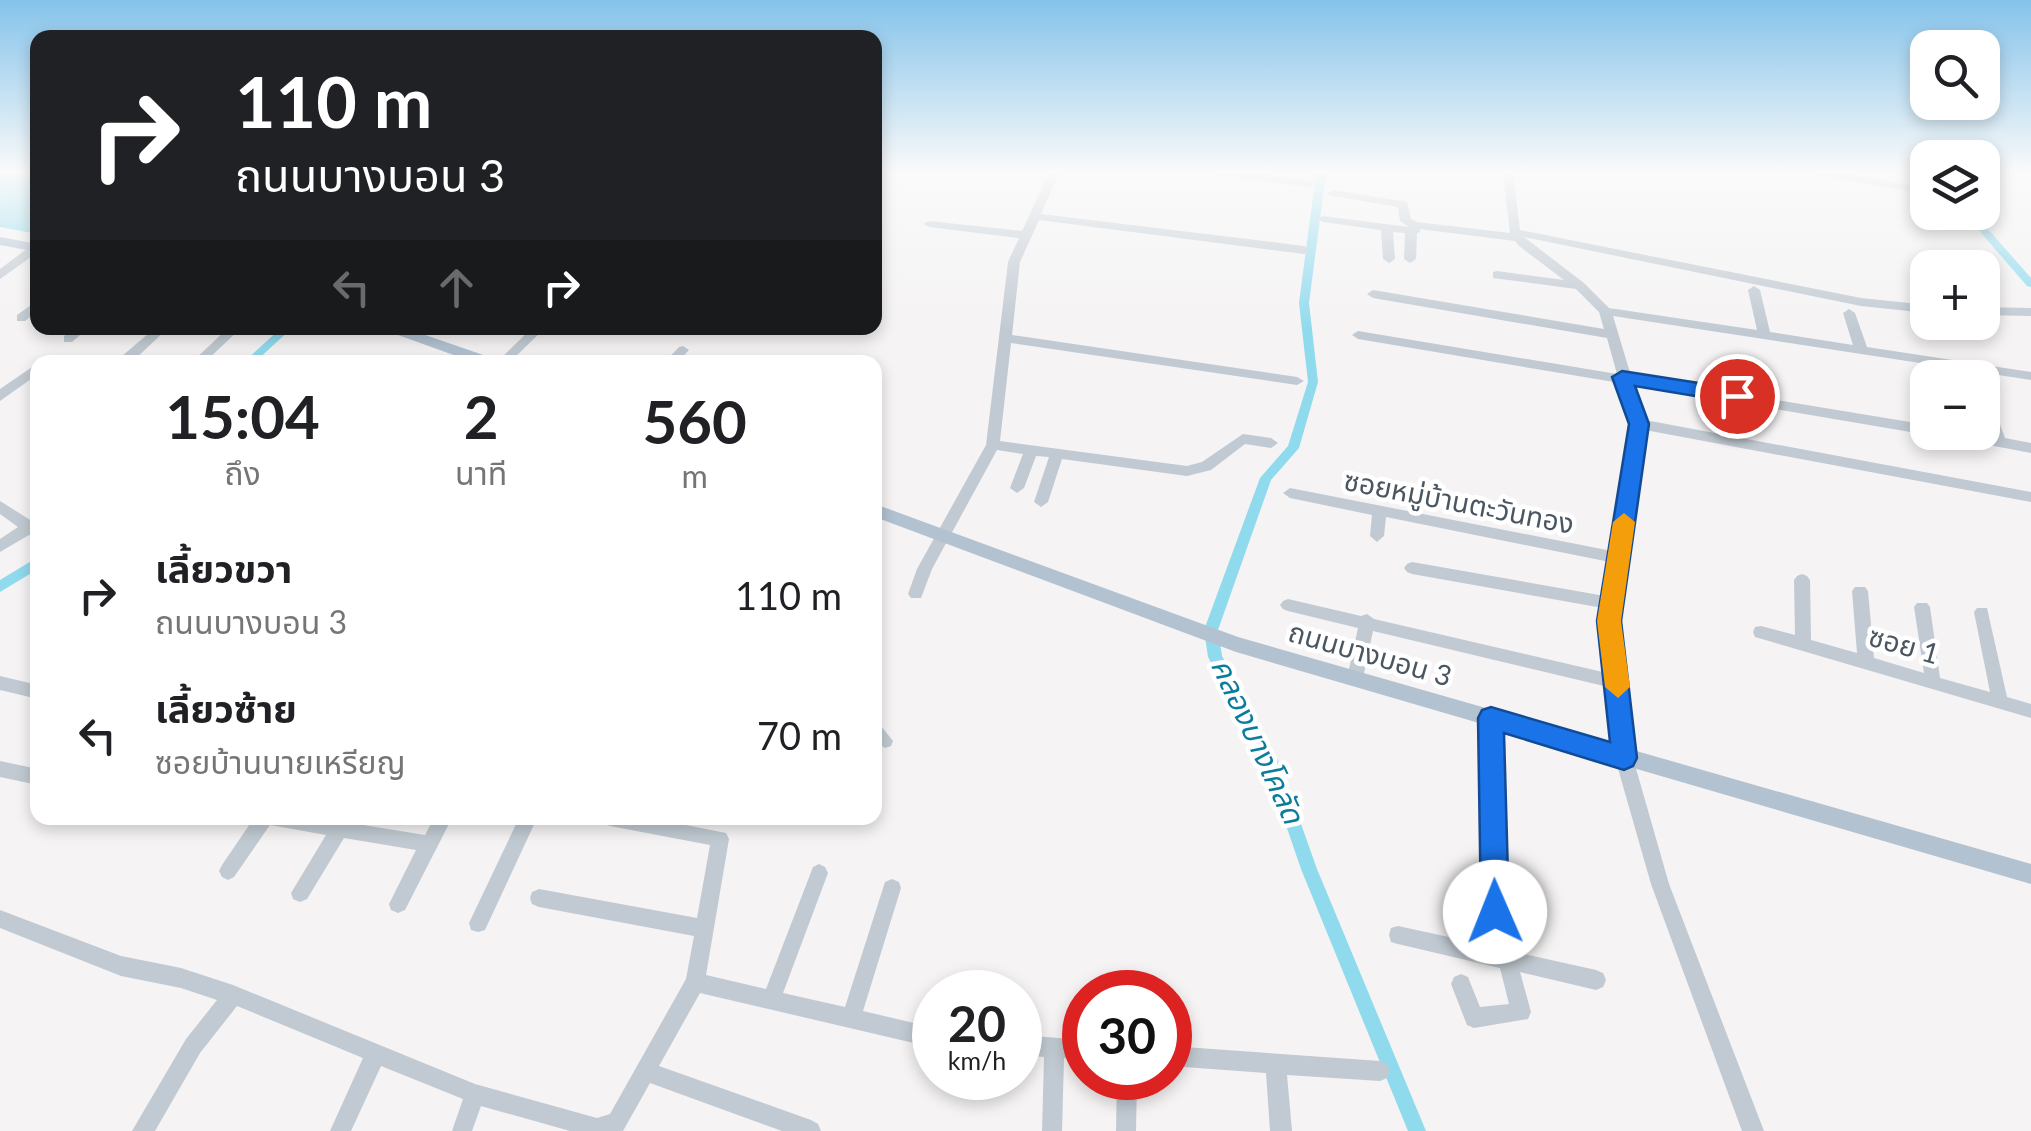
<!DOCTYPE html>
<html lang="th">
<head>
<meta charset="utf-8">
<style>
  :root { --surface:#fff; --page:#f2f2f2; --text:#202124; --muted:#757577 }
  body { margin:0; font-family:Lato,"Noto Sans Thai",sans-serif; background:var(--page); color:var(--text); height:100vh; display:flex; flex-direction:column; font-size:38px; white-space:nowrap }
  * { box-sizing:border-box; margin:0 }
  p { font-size:32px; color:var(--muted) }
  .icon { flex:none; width:55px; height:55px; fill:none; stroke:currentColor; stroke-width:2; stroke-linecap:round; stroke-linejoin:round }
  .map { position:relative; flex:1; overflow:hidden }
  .sheet { position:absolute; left:30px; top:355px; width:852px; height:470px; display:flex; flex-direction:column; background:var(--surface); border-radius:20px; box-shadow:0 5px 15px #0003 }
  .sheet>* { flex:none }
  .banner { position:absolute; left:30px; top:30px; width:852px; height:305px; border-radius:20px; box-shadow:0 5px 15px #0003; background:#202124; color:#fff; overflow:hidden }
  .buttons { position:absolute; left:1910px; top:30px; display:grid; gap:20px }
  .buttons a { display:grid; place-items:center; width:90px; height:90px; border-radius:20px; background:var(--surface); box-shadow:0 5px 15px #0003; font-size:50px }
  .speed { position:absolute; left:912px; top:970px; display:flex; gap:20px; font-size:50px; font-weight:700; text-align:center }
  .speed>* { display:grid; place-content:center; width:130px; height:130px; border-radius:50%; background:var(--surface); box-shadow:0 5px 15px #0003; line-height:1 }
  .speed small { font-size:25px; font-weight:400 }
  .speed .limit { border:15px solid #d22; background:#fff; color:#111 }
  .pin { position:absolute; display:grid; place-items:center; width:85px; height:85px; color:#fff; margin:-42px; border:5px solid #fff; border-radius:50%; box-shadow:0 2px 10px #0007 }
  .me { position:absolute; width:110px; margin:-55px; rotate:359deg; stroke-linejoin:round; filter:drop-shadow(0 0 8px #0008) }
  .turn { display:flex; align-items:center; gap:35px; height:210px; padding:0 40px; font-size:45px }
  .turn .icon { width:130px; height:130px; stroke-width:2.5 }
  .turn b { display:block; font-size:70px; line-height:85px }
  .lanes { display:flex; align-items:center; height:95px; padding:0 40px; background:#0003; justify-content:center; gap:50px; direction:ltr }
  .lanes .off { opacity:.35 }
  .eta { display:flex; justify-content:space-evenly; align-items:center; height:170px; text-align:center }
  .eta b { font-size:60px; font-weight:700; line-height:70px }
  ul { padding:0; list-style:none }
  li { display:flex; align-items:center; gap:30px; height:140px; padding:0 40px }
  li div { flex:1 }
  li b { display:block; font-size:38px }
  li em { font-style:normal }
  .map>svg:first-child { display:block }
  .water { fill:#90daee }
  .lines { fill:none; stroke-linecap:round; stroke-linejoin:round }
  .canal { fill:#90daee; fill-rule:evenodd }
  .minor { fill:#c1cad2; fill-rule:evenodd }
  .major { fill:#b3c2d1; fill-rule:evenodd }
  .route { fill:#1a73e8; stroke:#114b97; stroke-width:2.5 }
  .slow { fill:#f59e0b }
  .labels { text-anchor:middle; stroke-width:9; stroke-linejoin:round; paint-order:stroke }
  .street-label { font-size:28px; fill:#4a5661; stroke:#fff }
  .water-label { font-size:30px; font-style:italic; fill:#0c7c9b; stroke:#fff }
</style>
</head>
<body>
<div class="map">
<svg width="2031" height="1131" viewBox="0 0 2031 1131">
  <rect width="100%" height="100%" fill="#f5f3f3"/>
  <!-- water -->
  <path class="water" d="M0,173h37v61l-37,-7z"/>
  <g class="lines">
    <!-- canal -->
    <path class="canal" d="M1316,173h10l-17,130 9,79 -19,66 -28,32 -53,150 4,26 57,106 38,107 109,262h-18l-107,-262 -36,-105 -57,-107 -4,-27 56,-152 28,-32 20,-64 -9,-79z
      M1963,212h10l58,66v9l-4,-1z
      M281,328h11l-37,34h-11z
      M38,557v12l-38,23v-12z"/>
    <!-- minor -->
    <path class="minor" d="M1049,173h10l-18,41 263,32 6,4 -6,4 -265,-34 -19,42 -8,73 285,42 7,4 -7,4 -286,-42 -11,98 187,25 15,-4 41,-28 28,4 7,5 -7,5 -26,-4 -34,26 -24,6 -125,-17 -14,43 -7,5 -7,-5 15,-45 -13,-1 -12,32 -7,5 -7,-5 13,-34 -26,-4 -65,119 -11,29h-10l-3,-4 9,-25 69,-124 22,-183 11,-24 -90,-11 -6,-3 6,-3 93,10z
      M1216,173h32l62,8 5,3 -5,3 -89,-11z
      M1503,173h10l7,57 341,68 67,7v8l-67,-7 -337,-69 60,46 25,25 148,22 -9,-40 6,-4 6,4 10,42 83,13 -10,-32 6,-4 6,4 12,34 164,25v8l-418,-64 18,60 297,49v7h5l-5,3 -294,-50 11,35 386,72v10l-386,-72 -28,191 16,137 36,126 95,247h-22l-91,-247 -36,-126 -7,-71 -235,-56 -10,47 -2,5 -6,2 -6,-2 -2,-5 11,-50 -70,-17 -5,-2 -3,-4 3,-4 5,-2 73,17 6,-2 7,5 233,54 -6,-52 2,-13 -191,-34 -5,-2 -3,-4 3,-4 5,-2 193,34 5,-34 -224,-45 -2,19 -7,6 -7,-6 2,-21 -82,-17 -7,-5 7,-5 322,63 20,-127 -12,-41 -262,-44 -6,-4 6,-4 259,43 -10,-36 -234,-40 -6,-4 6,-4 231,39 -5,-17 -23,-23 -83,-11v-6l4,-1 67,9 -45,-34 -4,-5 -96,-12 2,2 -4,3 -1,25 -6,4 -6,-4 1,-26 -12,-1 2,27 -6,4 -6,-4 -2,-29 -58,-8 -6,-3 6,-3 86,11 -9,-6 -2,-14 -69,-12 -2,-2 6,-3 74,12 4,17 6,3 93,11z
      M1815,173h25l88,15v6l-108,-18z
      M32,245h6v7l-38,27v-10z
      M38,300v11l-13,10h-8v-6z
      M1982,307l49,1v8l-49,-1z
      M75,328h13l-16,14h-8v-6z
      M155,328h13l-36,34h-10l-1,-3 1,-3z
      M228,328h13l-36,34h-13z
      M532,328h13l-35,34h-13z
      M683,346l6,4 -11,12h-13l14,-15z
      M577,357l7,2 1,3h-13v-4z
      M38,363v11l-38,27v-12z
      M1982,391l7,4 16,43 26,5v10l-95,-18 -2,-3h37l20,4 -9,-22z
      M0,501l35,22 3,3v13l-9,-4 -29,17v-13l18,-12 -18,-13z
      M1802,574l5,2 3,4 1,60 46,13 -5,-62 3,-4h10l3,4 6,67 50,15 -10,-66 3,-4h10l3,4 10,71 50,14 -16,-80 3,-4h10l20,89 24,7v14l-276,-81 -2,-5 2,-5 6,-1 34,9 -1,-55 3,-4z
      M0,676l38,9v14l-38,-9z
      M1491,711l6,2 2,5 5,194 11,40 81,18 7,3 3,7 -3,7 -7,3 -76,-18 11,40 -3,7 -54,9 -7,-3 -16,-41 3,-7 7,-3 7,3 12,30 29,-3 -9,-36 -102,-24 -7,-2 -2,-7 2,-7 7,-2 97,21 -9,-35 -3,-194 2,-5z
      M875,724l6,2 12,15 -2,5 -6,2 -10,-6z
      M0,761l38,8v16l-38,-8z
      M254,818h66l105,17 9,-17h18l-47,92 -7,3 -7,-3 -2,-6 27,-54 -72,-12 -37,61 -7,3 -7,-3 -2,-6 35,-58 -56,-10 -36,52 -6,3 -6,-3 -3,-6 3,-6z
      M519,818h18l-52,112 -7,2 -7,-2 -2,-7z
      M601,818h50l75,15 3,6 -23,136 60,14 47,-122 6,-3 6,3 3,6 -45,120 62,14 40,-125 7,-3 7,3 2,6 -38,123 72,17v20l-235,-55 -41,73 152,54 7,4 3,7h-39l-132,-48 -27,48h-53l-89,-25 -9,25h-20l11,-32 -82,-33 -30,65h-21l33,-73 -126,-52 -37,47 -45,78h-23l54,-92 31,-39 -36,-12 -60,-12 -121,-48v-18l121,46 60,12 52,17 242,99 122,34 13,-4 76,-135 8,-43 -155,-29 -7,-3 -2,-6 2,-6 7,-3 158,29 13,-73 -100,-19 -6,-2z
      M1020,1035l65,5v20l-21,-2 -2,73h-20l2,-74 -24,-2z
      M1170,1046l210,15 7,3 3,7 -3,7 -7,3 -93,-6 5,56h-22l-4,-58 -96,-7z
      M1117,1078h20l-1,53h-20z"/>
    <!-- major -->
    <path class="major" d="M0,237l38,7v8l-38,-7z
      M385,328h20l87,30 2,4h-21l-86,-31z
      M875,504l363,133 793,227v20l-795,-232 -361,-135z"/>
  </g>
  <!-- sky -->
  <linearGradient id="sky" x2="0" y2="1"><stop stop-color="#85c3ea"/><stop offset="0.52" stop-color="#fafafa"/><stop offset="1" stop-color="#fafafa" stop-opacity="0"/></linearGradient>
  <rect width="2031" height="331" fill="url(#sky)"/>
  <!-- route -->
  <path class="route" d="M1622,371l115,18 10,7 -10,7 -102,-17 14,38 -28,197 16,137 -4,8 -9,4 -120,-37 5,179 -4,10 -10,4 -10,-4 -4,-10 -3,-194 4,-8 9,-3 119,35 -13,-121 32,-197 -17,-47z"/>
  <!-- slow -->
  <path class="slow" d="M1624,513l11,9 -14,99 9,66 -12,11 -13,-11 -8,-66 16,-99z"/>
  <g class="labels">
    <!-- street labels -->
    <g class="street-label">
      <text transform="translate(1459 502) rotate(11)" y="10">ซอยหมู่บ้านตะวันทอง</text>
      <text transform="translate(1904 645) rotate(16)" y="10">ซอย 1</text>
      <text transform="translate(1370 654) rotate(16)" y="10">ถนนบางบอน 3</text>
    </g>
    <!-- water labels -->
    <g class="water-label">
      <text transform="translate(1257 741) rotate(65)" y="10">คลองบางโคลัด</text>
    </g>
  </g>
</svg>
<div class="buttons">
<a><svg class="icon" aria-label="search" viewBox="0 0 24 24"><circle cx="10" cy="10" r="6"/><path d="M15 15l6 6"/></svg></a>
<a><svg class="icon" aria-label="layers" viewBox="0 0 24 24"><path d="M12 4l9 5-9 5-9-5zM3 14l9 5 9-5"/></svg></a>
<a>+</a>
<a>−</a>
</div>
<div class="speed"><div>20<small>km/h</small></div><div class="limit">30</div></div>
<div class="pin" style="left:1737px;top:396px;background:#d93025"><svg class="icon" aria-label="arrive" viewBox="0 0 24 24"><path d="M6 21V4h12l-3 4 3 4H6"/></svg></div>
<svg class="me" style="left:1495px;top:912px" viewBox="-20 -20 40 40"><circle r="19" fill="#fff"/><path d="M0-13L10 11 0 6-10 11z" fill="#1a73e8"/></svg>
<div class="banner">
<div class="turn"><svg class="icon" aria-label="right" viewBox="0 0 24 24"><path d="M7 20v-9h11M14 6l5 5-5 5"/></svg><div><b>110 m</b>ถนนบางบอน 3</div></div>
<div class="lanes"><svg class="icon off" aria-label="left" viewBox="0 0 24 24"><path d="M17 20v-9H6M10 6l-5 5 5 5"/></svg><svg class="icon off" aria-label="ahead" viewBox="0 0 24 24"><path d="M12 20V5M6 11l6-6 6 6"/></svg><svg class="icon" aria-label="right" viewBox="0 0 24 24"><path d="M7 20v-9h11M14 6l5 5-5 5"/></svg></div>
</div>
<section class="sheet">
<div class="eta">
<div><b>15:04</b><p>ถึง</p></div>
<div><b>2</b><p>นาที</p></div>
<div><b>560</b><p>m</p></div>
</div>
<ul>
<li><svg class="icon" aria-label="right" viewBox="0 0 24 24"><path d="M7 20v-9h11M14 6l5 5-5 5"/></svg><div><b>เลี้ยวขวา</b><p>ถนนบางบอน 3</p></div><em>110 m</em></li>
<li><svg class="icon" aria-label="left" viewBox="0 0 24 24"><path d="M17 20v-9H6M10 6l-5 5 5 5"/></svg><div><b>เลี้ยวซ้าย</b><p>ซอยบ้านนายเหรียญ</p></div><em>70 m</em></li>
</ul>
</section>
</div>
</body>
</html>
